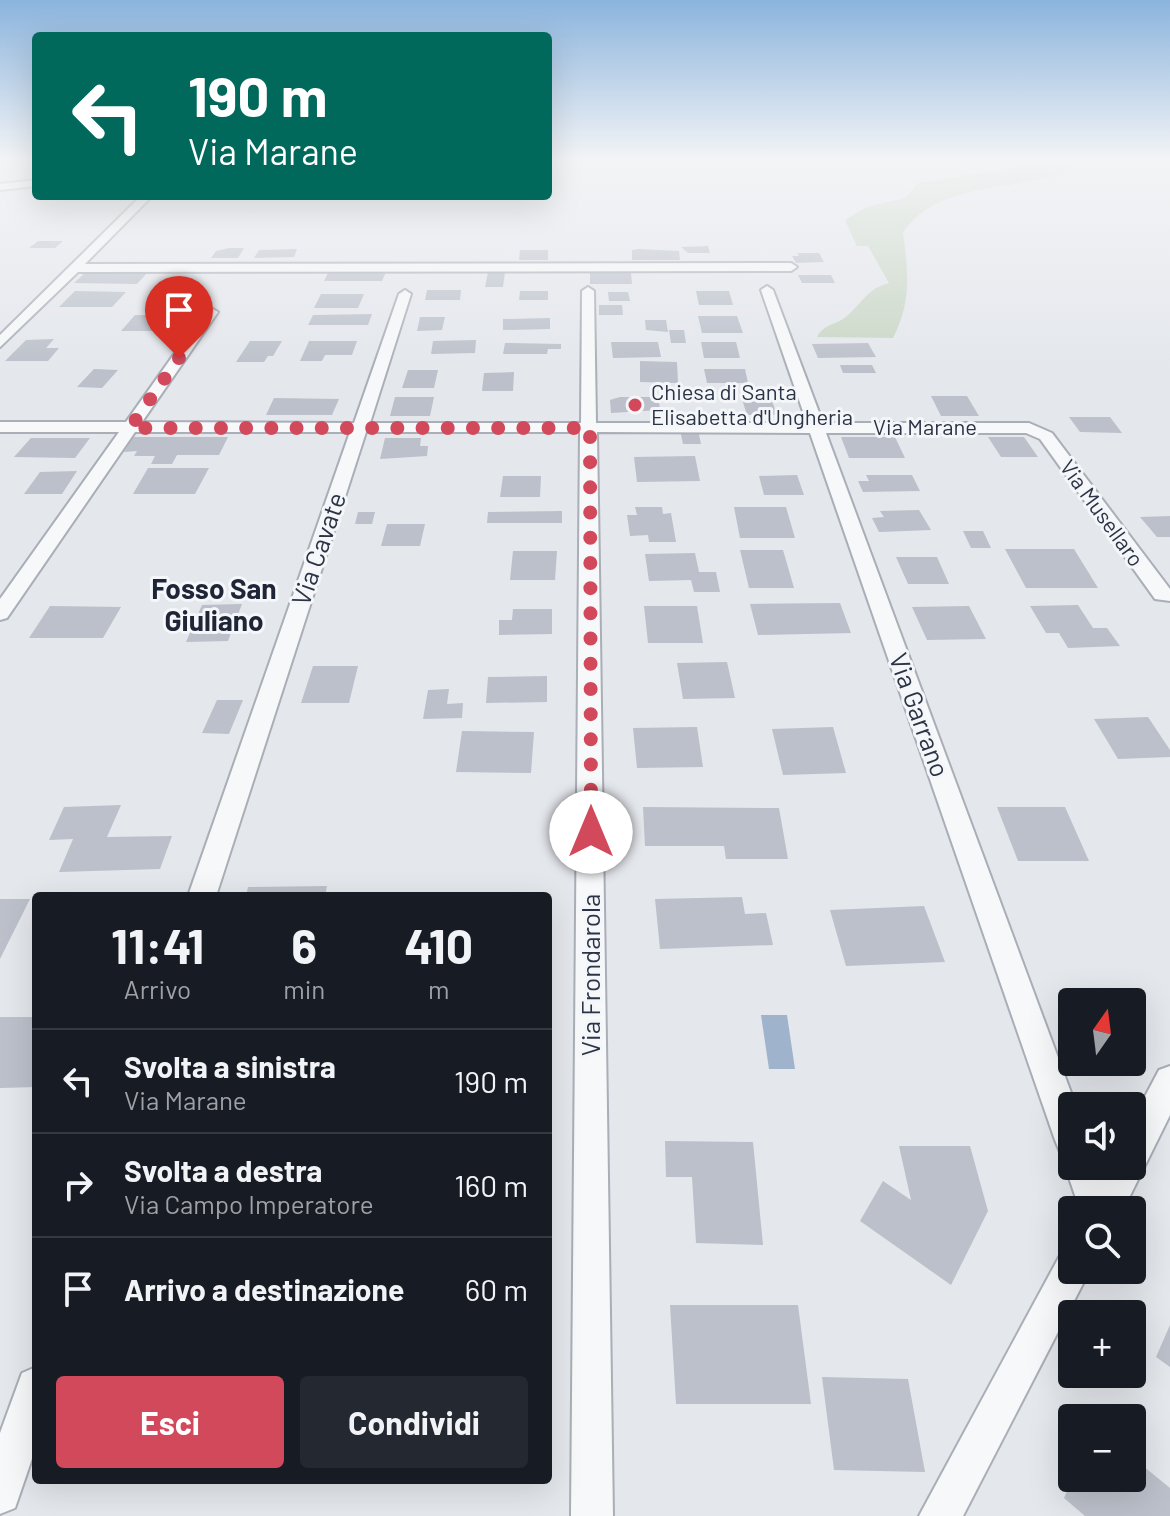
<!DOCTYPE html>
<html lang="it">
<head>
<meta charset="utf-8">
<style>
  :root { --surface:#171b24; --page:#242831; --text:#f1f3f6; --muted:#9ea1a6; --line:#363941; --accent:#d1495b }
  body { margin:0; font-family:Barlow,sans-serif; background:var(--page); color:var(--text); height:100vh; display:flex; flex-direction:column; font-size:30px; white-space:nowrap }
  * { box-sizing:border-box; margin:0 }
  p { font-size:26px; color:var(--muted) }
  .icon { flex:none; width:44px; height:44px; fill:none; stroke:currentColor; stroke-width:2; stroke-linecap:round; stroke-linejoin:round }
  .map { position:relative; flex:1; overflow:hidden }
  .details { position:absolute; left:32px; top:892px; width:520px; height:592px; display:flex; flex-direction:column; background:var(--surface); border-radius:8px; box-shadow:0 8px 32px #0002 }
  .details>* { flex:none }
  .guide { position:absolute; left:32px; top:32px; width:520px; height:168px; border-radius:8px; box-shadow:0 8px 32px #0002; background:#00695c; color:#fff; overflow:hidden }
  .needle { width:52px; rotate:14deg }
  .controls { position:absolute; left:1058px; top:988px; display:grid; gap:16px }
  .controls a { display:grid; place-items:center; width:88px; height:88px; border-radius:8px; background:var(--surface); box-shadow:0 8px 32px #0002; font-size:40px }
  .pin { position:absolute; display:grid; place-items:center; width:68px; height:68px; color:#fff; margin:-82px -34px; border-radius:50% 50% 50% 0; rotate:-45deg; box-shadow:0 0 8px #0007 }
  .pin .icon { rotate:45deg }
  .me { position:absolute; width:88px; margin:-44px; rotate:0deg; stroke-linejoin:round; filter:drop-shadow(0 0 6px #0008) }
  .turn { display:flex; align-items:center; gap:28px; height:168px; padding:0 24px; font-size:36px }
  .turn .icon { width:104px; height:104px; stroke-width:2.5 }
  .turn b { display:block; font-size:56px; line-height:68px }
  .eta { display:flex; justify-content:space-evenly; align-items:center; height:136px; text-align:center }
  .eta b { font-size:48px; font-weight:700; line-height:56px }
  .cta { display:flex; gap:16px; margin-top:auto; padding:16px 24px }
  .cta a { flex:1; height:92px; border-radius:8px; background:var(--accent); color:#fff; font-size:32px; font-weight:700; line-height:92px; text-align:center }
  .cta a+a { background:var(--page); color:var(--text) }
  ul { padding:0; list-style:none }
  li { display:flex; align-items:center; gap:24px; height:104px; padding:0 24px; border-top:2px solid var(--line) }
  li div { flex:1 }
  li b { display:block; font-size:30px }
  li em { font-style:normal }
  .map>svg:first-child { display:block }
  .green { fill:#c9d6c5 }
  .water { fill:#9fb4cc }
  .building { fill:#bbc0ca }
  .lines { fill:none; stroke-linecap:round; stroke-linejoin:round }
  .street-casing { stroke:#a9aeb7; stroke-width:4 }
  .street { fill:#f7f8fa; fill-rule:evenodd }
  .route { stroke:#d1495b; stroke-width:14; stroke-dasharray:0 25.2 }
  .poi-dot { fill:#d1495b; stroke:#f4f6f9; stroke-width:3 }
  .labels { text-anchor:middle; stroke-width:6; stroke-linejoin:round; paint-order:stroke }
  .far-poi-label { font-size:22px; fill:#2b3445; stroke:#f4f6f9; text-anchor:start }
  .far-street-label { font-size:22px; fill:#2b3445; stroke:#f4f6f9 }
  .street-label { font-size:26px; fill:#2b3445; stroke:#f4f6f9 }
  .neighbourhood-label { font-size:28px; font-weight:bold; fill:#1d2536; stroke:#f4f6f9 }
</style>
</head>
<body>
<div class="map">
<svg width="1170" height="1516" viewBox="0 0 1170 1516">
  <rect width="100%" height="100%" fill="#e4e7ec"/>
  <!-- green -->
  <path class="green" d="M832,159h255c-52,39 -143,14 -184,73 5,40 9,69 -10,106l-76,-1c7,-14 21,-12 31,-22 16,-14 19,-26 41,-32l-21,-37h-11l-12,-26 22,-13 38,-9 13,-15 115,-19 -426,-2h227z"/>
  <!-- water -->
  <path class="water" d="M761,1015h26l8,54h-26z"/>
  <!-- building -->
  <path class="building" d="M38,241h25l-8,7h-26z
    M708,246l2,7h-22l-7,-6z
    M229,248h15l-6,10h-27l5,-7z
    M297,249l-3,8 -40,1 5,-8z
    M638,249l41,2 1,9h-48v-10z
    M520,250h28v10h-29z
    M797,253h22l5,9 -28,1 -4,-7h7z
    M329,271l57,1 -4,9h-58z
    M86,272l61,1 -10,11 -63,-1z
    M488,272h17l-2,15h-18z
    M590,273h41l1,11h-42z
    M798,275h33l4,8h-33z
    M427,290h34l-1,10h-35z
    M75,291l51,1 -14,15h-53z
    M520,291h28v9h-29z
    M696,291h33l4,14h-34z
    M608,292h20l2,9h-21z
    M321,294h43l-6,14h-44z
    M599,305h23l1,10h-24z
    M372,314l-4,11h-60l5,-10z
    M135,315h37l-13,16h-38z
    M698,316h39l6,17h-41z
    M420,317h25l-3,13 -25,1z
    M550,318v11l-47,1v-11z
    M645,320h21l2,12 -22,-2z
    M669,330h15l2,13h-15z
    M54,339l-8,9h13l-11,13h-43l21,-21z
    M476,340l-1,13 -44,1 2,-13z
    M250,341h32l-9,15h-5l-4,6h-28z
    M309,341h48l-5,14h-27l-3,6h-22z
    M611,342h47l3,15 -48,1z
    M701,342h35l4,16h-36z
    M505,343l56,1v5h-13l-1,5h-44z
    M868,343l8,14 -58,1 -6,-14z
    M640,361l37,1 1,21 -38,-1z
    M840,365h32l4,8h-33z
    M94,369l24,1 -16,18 -25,-1z
    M704,369h41l3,14h-41z
    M408,370h30l-4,18h-32z
    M514,372l-1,19h-31l2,-18z
    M931,396h36l12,20h-38z
    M395,397h39l-4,19h-40z
    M620,397h31v4h8l1,9 -49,3 -1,-13z
    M274,398l65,1 -7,16h-66z
    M771,398l6,17h-30l-5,-16z
    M1069,417h41l12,16 -42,-1z
    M680,430h18l3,14h-18z
    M133,437h95l-9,18h-42l-5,9h-21l4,-8h-21l3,-5 -13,1z
    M841,437h54l10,21h-56z
    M988,437h36l14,20h-37z
    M31,438h59l-15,20 -61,-1z
    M385,438h36l-1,8h8l-1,10 -47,3z
    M695,456l5,25 -63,1 -3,-25z
    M148,468h61l-14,26h-62z
    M77,471l-15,23h-38l16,-22z
    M797,475l7,20h-40l-5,-19z
    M866,475h46l8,16 -57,1 -5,-11h11z
    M503,476h38l-1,21h-40z
    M635,507h27l1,7 8,-1 5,29h-27l-1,-7 -18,1 -3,-21h10z
    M734,507h52l9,31h-55z
    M919,510l12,20 -52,2 -7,-14 12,-1 -4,-6z
    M562,511v12h-75l1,-11z
    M358,512h17l-3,12h-17z
    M1170,516v21h-13l-17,-20z
    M387,524h38l-5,22h-39z
    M963,531h20l8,17h-20z
    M1005,549h69l24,39h-72z
    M740,550h43l11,38h-45z
    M513,551h44l-2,29h-45z
    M695,553l4,19h17l4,20h-26l-3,-12 -42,1 -4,-27z
    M896,557h41l12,27h-41z
    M840,603l11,30 -93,2 -8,-31z
    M242,604l-14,37 -42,1 16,-37z
    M1078,605l15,23h14l13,18 -52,2 -9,-15h-13l-16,-27z
    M50,606l71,1 -18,31h-74z
    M644,606h53l6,37h-55z
    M969,606l17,33 -59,1 -15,-33z
    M513,609h39v25l-53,1v-15h13z
    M727,662l8,36 -52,1 -6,-36z
    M313,666h45l-9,37h-48z
    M547,676v26l-61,1 2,-26z
    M449,689l-2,15 16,-1 -1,15 -39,1 5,-29z
    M217,700h26l-14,34 -27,-1z
    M1148,717l22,33v7l-52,2 -24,-40z
    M697,727l6,40 -66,1 -4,-40z
    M833,727l13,46 -63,2 -11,-46z
    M462,731l72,1 -3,41 -75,-1z
    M121,805l-14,32 65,-1 -12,33 -101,3 14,-33 -24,1 15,-33z
    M643,807l136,1 9,51h-62l-2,-13h-79z
    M997,807h68l24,54h-71z
    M327,886l-2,10h-79l2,-9z
    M742,897l3,17 21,-1 7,32 -113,4 -5,-50z
    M0,899h30l-30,60z
    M924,906l21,56 -99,4 -16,-56z
    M0,1017h36v70l-36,1z
    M665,1141l88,1 10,103 -67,-2 -4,-66h-26z
    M899,1146h71l18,65 -37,74 -91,-64 23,-40 28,19z
    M670,1305h128l13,99h-135z
    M1170,1325v42l-14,-10z
    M822,1377l86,2 17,93 -91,-2z
    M1132,1457l38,31v28h-85l-21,-18 9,-20h59z"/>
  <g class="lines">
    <defs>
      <path id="street" d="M36,180v6l-36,4v-6z
        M141,196h11l-67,68 706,-1 6,4 -6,4 -713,1 -78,75v-12z
        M767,286l6,4 50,133h206l23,10 118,156v12l-15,-2 -115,-160 -14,-6h-200l250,673h-4v60h27l4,11 6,-11h23v-45l27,-51 11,-4v49l-47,95h-43l-15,-44 4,-11 -9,-3 -5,-12 -245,-707 -213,-1 16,1084h-42l9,-1084h-214l-150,464h-28l162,-464h-215l-128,186 -7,2v-21l119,-167h-119v-10h126l80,-113 5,-1 7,4 -76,110 212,1 45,-129 6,-4 6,4 -41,129h211l1,-132 6,-4 6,4 2,132h211l-46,-133z
        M1072,1252v18h18l-127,246h-44l140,-259z
        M36,1367v80l-21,61 -15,6v-81l22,-60z"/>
    </defs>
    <!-- street casing -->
    <use href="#street" class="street-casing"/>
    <!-- street -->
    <use href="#street" class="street"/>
  </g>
  <!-- sky -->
  <linearGradient id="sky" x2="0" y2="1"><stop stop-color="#8bb4dd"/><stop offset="0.43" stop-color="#f3f4f6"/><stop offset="1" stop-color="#f3f4f6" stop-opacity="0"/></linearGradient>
  <rect width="1170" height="371" fill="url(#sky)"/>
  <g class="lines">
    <!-- route -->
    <path class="route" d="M179,358l-49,70h460l1,404"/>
  </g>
  <!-- markers -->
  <circle class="poi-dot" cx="635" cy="405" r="8"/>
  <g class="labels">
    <!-- far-poi labels -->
    <g class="far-poi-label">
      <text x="651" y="400">Chiesa di Santa<tspan x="651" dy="25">Elisabetta d'Ungheria</tspan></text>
    </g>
    <!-- far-street labels -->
    <g class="far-street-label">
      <text x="925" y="435">Via Marane</text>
      <text transform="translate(1102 513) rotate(54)" y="8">Via Musellaro</text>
    </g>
    <!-- street labels -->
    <g class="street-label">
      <text transform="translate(319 549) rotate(-71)" y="9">Via Cavate</text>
      <text transform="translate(919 715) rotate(70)" y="9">Via Garrano</text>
      <text transform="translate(591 975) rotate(-90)" y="9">Via Frondarola</text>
    </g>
    <!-- neighbourhood labels -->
    <g class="neighbourhood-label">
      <text x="214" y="599">Fosso San<tspan x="214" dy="32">Giuliano</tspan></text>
    </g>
  </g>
</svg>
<div class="controls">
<a><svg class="needle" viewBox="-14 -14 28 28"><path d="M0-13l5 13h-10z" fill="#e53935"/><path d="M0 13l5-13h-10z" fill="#9ea1a6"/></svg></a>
<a><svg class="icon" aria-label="sound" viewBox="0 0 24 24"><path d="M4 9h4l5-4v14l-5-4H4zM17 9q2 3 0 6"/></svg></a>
<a><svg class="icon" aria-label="search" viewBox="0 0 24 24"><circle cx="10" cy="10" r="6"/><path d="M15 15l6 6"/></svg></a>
<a>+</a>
<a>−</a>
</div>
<div class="pin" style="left:179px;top:358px;background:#d93025"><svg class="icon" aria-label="arrive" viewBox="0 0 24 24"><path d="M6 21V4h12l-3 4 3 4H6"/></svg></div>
<svg class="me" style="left:591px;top:832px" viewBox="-20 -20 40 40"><circle r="19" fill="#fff"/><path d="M0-13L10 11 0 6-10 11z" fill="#d1495b"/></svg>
<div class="guide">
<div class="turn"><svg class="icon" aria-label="left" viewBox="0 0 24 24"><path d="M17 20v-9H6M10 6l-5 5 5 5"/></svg><div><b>190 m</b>Via Marane</div></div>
</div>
<section class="details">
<div class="eta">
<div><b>11:41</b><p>Arrivo</p></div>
<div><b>6</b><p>min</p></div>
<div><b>410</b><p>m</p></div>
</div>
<ul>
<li><svg class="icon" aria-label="left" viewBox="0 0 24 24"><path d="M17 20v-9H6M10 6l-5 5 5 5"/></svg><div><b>Svolta a sinistra</b><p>Via Marane</p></div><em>190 m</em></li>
<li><svg class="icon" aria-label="right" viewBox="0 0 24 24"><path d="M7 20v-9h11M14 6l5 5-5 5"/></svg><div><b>Svolta a destra</b><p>Via Campo Imperatore</p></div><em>160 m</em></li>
<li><svg class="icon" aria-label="arrive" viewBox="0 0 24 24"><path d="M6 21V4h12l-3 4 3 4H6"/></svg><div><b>Arrivo a destinazione</b></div><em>60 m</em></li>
</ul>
<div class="cta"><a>Esci</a><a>Condividi</a></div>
</section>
</div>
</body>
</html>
